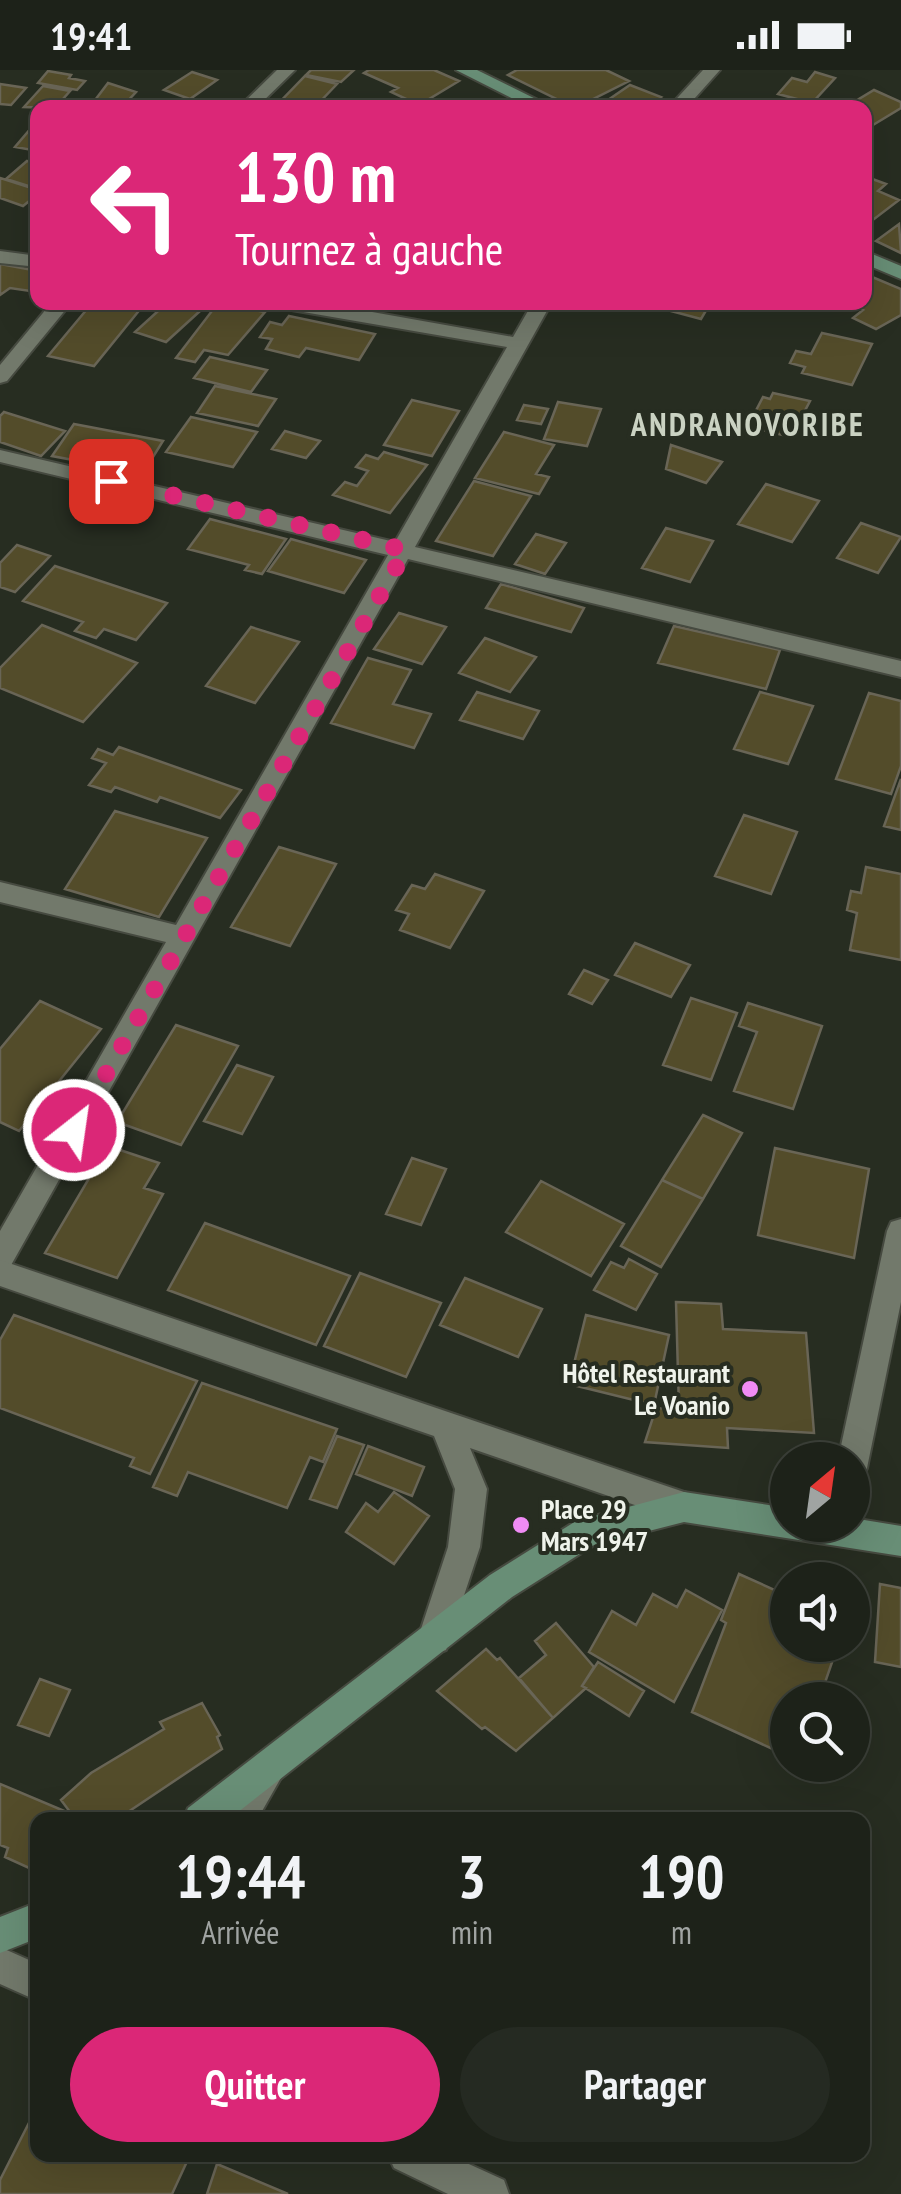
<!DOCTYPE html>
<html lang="fr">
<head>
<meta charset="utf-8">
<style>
  :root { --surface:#1d2219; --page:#252a22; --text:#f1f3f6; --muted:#a0a4a2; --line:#3b3f38; --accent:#db2777 }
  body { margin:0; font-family:"PT Sans Narrow",sans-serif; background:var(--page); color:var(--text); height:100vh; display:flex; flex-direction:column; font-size:38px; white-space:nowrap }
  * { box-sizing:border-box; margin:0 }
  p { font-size:32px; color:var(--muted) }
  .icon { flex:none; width:55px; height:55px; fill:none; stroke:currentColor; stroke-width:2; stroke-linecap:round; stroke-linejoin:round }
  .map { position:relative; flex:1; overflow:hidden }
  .side { position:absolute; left:30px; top:1742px; width:840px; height:350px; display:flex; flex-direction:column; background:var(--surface); border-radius:20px; box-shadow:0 10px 40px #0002,0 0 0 2px var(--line) }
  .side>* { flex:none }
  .hud { position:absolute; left:30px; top:30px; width:842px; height:210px; border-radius:20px; box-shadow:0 10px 40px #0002,0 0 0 2px var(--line); background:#db2777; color:#fff; overflow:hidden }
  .needle { width:65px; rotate:29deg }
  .tools { position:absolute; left:770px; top:1372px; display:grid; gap:20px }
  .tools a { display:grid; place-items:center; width:100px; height:100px; border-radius:50%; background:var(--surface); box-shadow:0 10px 40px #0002,0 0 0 2px var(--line); font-size:50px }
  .pin { position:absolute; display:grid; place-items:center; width:85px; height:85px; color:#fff; margin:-42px; border-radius:20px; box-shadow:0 5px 15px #0006 }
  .me { position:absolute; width:110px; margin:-55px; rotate:30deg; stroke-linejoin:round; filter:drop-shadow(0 0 8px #0008) }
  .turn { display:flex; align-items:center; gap:35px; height:210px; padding:0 40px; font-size:45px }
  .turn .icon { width:130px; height:130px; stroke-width:2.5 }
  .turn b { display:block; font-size:70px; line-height:85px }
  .eta { display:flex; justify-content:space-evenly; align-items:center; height:170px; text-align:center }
  .eta b { font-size:60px; font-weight:700; line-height:70px }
  .primary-button { display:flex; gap:20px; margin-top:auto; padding:20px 40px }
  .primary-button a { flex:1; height:115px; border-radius:60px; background:var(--accent); color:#fff; font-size:40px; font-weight:700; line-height:115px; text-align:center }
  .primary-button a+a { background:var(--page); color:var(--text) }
  .status { display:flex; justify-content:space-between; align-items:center; height:70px; padding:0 50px; background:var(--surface); direction:ltr }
  .status svg { height:28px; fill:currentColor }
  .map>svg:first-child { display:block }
  .building { fill:#534c2a; stroke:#696556; stroke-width:2.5 }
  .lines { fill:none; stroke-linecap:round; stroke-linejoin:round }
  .minor-casing { stroke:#464a40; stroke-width:4 }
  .tertiary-casing { stroke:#464a40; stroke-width:4 }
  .secondary-casing { stroke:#464a40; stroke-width:4 }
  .minor { fill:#72796b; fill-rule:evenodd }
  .tertiary { fill:#72796b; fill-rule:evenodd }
  .secondary { fill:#688e76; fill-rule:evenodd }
  .route { stroke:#db2777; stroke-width:18; stroke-dasharray:0 32.4 }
  .poi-dot { fill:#f08bf5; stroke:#272d21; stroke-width:4 }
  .labels { text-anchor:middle; stroke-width:8; stroke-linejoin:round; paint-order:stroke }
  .poi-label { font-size:28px; font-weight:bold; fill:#eff3eb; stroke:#272d21; text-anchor:end }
  .far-district-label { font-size:32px; font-weight:bold; letter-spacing:2.5px; fill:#cad2c2; stroke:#272d21 }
</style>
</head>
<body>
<div class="status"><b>19:41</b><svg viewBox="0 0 49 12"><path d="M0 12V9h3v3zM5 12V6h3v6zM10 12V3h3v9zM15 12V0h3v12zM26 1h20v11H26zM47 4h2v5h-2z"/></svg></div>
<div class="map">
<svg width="901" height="2124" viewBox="0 0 901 2124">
  <rect width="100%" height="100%" fill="#272d21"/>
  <!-- building -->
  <path class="building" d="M311,0h43l-13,12 -35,-7z
    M369,0h65l25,11 -40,24 -28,-13 7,-4 -34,-15z
    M517,0h89l23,11 -54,27 -67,-33z
    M48,1l23,4 -2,3 16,3 -8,9 -39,-7z
    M192,2l25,8 -27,19 -26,-9z
    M815,2l20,6 -23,25 -34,-9 14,-16 15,4z
    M305,6l32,8 -23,24h-40z
    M108,13l28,9 -15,16h-32z
    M0,14l26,4 -15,17 -11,-1z
    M630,15l31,12 -15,11h-28l-13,-6z
    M43,16l27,5 -15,17 -31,-1z
    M874,20l27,12v6l-33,20 -3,-20h-21z
    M38,50v31l-23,-4z
    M27,91l11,3v25l-32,-10z
    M867,107l19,7 -8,7 21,9 -34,26z
    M0,108l38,12v4l-15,12 -23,-8z
    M899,154l2,29 -25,-12z
    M0,194l38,7v11l-8,9 -20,-3 -10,7z
    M865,204l36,15v26l-25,14 -23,-11 10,-8 -17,-8h19z
    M93,232h53l-52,64 -46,-10z
    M168,232l32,9 -34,31 -31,-10z
    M672,232h39l-10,17 -34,-9z
    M218,233l47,9 -37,43 -24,-5 -9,12 -19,-4z
    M289,246l86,18 -16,26 -53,-12 -7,9 -33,-8 6,-10 -12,-2 10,-15 12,3z
    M822,263l50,11 -20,41 -50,-12 3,-6 -15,-4 6,-12 15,3z
    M210,287l57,13 -16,22 -57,-14z
    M215,316l61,13 -18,27 -61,-13z
    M773,323l37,8 -19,36 -37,-9 3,-5 -7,-1 13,-25 7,2z
    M412,330l47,11 -27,45 -48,-11z
    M558,332l43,7 -14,37 -43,-7z
    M524,335l24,4 -7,15 -24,-4z
    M4,342l61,19 -24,25 -41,-14v-26z
    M191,347l66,15 -24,35 -67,-15z
    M74,354l89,17 -20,32 -91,-17z
    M285,361l35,10 -14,17 -34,-9z
    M504,362l50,13 -18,29 13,3 -10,17 -64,-16z
    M671,375l51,17 -16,21 -40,-14z
    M384,382l43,13 -37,48 -57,-18 12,-13 12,4 11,-15 -12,-4 10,-12 12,4z
    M474,411l57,15 -38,60 -57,-15z
    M766,414l53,17 -27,41 -54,-18z
    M210,449l76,20 -24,35 -17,-4 4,-5 -61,-16z
    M861,453l40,14 -23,36 -41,-15z
    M666,458l47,13 -23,41 -48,-14z
    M536,464l30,9 -21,31 -30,-10z
    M291,469l75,21 -22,33 -76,-22z
    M17,475l33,11 -35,36 -15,-5v-24z
    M55,496l112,37 -31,37 -32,-11 -8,9 -21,-7 8,-9 -60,-21z
    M501,514l83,24 -13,24 -85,-24z
    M399,543l47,14 -24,37 -48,-15z
    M42,555l95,38 -54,59 -83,-34v-20z
    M674,556l106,24 -14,39 -108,-26z
    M251,557l48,15 -44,61 -49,-17z
    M485,568l51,19 -26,35 -51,-19z
    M368,588l43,12 -18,34 38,10 -17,34 -83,-25z
    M477,622l62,19 -16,28 -63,-19z
    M760,622l53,14 -25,58 -54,-15z
    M869,623l32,8v65l-10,28 -55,-15z
    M119,677l122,43 -21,28 -60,-21 -3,5 -42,-15 -4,5 -22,-7 17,-22 -14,-5 6,-9 15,6z
    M901,709v51l-17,-4z
    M115,741l92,27 -48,79 -94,-28z
    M744,745l53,17 -26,62 -56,-18z
    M279,777l57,17 -46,82 -59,-19z
    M866,797l35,7v86l-51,-10 7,-37 -10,-3 4,-19 10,2z
    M435,804l49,17 -34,57 -50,-18 9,-16 -13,-4 16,-25 13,4z
    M635,873l55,22 -19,32 -56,-22z
    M584,900l24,10 -16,24 -23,-10z
    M691,928l46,15 -26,67 -48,-15z
    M40,931l61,28 -82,102 -19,-9v-73z
    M748,933l74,23 -29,83 -59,-18 23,-59 -18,-6z
    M176,955l62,21 -57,99 -64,-23z
    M237,995l36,12 -31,57 -38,-13z
    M703,1045l39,18 -39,66 -41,-19z
    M108,1076l51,17 -15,25 19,6 -46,84 -72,-25z
    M775,1078l94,21 -15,89 -96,-23z
    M412,1088l34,11 -25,56 -35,-11z
    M662,1110l41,19 -42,68 -40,-21z
    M541,1111l83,43 -33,52 -85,-44z
    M205,1153l145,53 -34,69 -148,-55z
    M629,1189l28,15 -21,36 -42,-20 17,-28 13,6z
    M360,1203l81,30 -35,74 -82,-31z
    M465,1208l77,31 -24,48 -78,-32z
    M676,1232l45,2 2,25 83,4 8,100 -87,-5 1,20 -83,-6 11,-34 23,1z
    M14,1245l183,66 -47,93 -20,-8 4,-8 -134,-50v-68z
    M586,1245l83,20 -15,70 -85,-21z
    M202,1313l135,46 -14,33 -13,-5 -23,51 -99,-36 -11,24 -24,-9z
    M337,1366l27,9 -27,63 -27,-9z
    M368,1376l56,21 -12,29 -56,-22z
    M394,1422l35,24 -35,48 -48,-32 20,-29 12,9z
    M739,1504l49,22v49h50l-19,55h-31v56l-96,-44 34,-89 -5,-3z
    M880,1514l21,4v79l-26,-5z
    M686,1520l36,20 -48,92 -85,-50 23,-41 24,14 17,-31 24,13z
    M556,1553l38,44 -12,19 4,2 -33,30 -34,-40 27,-23 -11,-14z
    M486,1579l11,11 3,-2 53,60 -37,33 -31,-24 -3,2 -45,-38z
    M598,1592l46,29 -15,25 -47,-30z
    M40,1609l30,11 -21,46 -31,-11z
    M202,1633l18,32 -3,2 5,12 -106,71h-40l-15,-20 30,-27 73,-44 -4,-7z
    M0,1714l69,29 -3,7h-28v52l-33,-15 3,-9 -8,-3z
    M38,2035v50h152l-18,39h-172v-14z
    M217,2094l71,30h-81z"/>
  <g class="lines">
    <defs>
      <path id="minor" d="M277,0h18l-39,38h-18z
        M703,0h17l-34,38h-18z
        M0,181l38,5v11l-38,-4z
        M52,232h20l-65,79 -7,2v-18z
        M271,232h45l197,35 20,-35h19l-137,245 486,114v16l-493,-118 -398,708 -10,4v-40l166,-289 -166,-40v-20l176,43 212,-370 -388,-93v-12l395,92 112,-195 -227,-39z
        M901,1149v83l-34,166 -4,10 -11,4v-22h-14l49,-229 4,-9z
        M265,1689l12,5 5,12 -25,44h-37l33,-56z
        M0,1877l38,17v37l-38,-17z
        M388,2085h61l55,25 5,14h-61l-54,-26z"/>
      <path id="tertiary" d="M0,1190l684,232 11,4 5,11 -5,11 -11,4 -214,-74 17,41 -7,58 -34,103 -12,4 -12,-4 -4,-12 30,-91 7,-58 -21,-53 -434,-150z"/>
      <path id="secondary" d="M456,0h21l77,38h-23z
        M865,181l36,15v13l-36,-15z
        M684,1422l104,16v17h64v-7l49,8v30l-217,-34 -90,23 -82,52 -284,223h-45l5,-12 302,-233 86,-54z
        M38,1832v36l-38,15v-36z"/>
    </defs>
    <!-- minor casing -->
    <use href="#minor" class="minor-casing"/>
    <!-- tertiary casing -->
    <use href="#tertiary" class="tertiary-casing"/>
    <!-- secondary casing -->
    <use href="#secondary" class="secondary-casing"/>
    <!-- minor -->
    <use href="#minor" class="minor"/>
    <!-- tertiary -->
    <use href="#tertiary" class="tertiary"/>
    <!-- secondary -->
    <use href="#secondary" class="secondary"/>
  </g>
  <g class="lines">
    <!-- route -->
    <path class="route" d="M74,1060l332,-580 -295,-69"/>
  </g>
  <!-- markers -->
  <g class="poi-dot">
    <circle cx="750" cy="1319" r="10"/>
    <circle cx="521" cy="1455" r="10"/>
  </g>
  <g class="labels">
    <!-- poi labels -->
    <g class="poi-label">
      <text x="730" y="1313">Hôtel Restaurant<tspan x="730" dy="32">Le Voanio</tspan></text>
      <text x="541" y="1449" text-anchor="start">Place 29<tspan x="541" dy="32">Mars 1947</tspan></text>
    </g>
    <!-- far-district labels -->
    <g class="far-district-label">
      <text x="748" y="366">ANDRANOVORIBE</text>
    </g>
  </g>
</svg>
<div class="tools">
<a><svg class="needle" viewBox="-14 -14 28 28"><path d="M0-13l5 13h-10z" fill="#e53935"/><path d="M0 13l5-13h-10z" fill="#a0a4a2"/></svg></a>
<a><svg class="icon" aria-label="sound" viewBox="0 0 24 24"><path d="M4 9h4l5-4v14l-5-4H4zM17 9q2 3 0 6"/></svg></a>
<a><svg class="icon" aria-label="search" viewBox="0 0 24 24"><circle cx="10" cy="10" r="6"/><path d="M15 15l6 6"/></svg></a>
</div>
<div class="pin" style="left:111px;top:411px;background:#d93025"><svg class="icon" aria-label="arrive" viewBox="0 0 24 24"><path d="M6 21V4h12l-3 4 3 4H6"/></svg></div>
<svg class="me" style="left:74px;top:1060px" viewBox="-20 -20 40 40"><circle r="17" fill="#db2777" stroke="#fff" stroke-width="3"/><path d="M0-11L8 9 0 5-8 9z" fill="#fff"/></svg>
<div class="hud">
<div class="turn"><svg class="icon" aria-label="left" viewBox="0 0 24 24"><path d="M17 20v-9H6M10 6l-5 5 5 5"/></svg><div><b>130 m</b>Tournez à gauche</div></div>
</div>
<section class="side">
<div class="eta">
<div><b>19:44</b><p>Arrivée</p></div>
<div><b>3</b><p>min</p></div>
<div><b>190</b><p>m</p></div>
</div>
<div class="primary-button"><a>Quitter</a><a>Partager</a></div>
</section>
</div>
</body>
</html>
